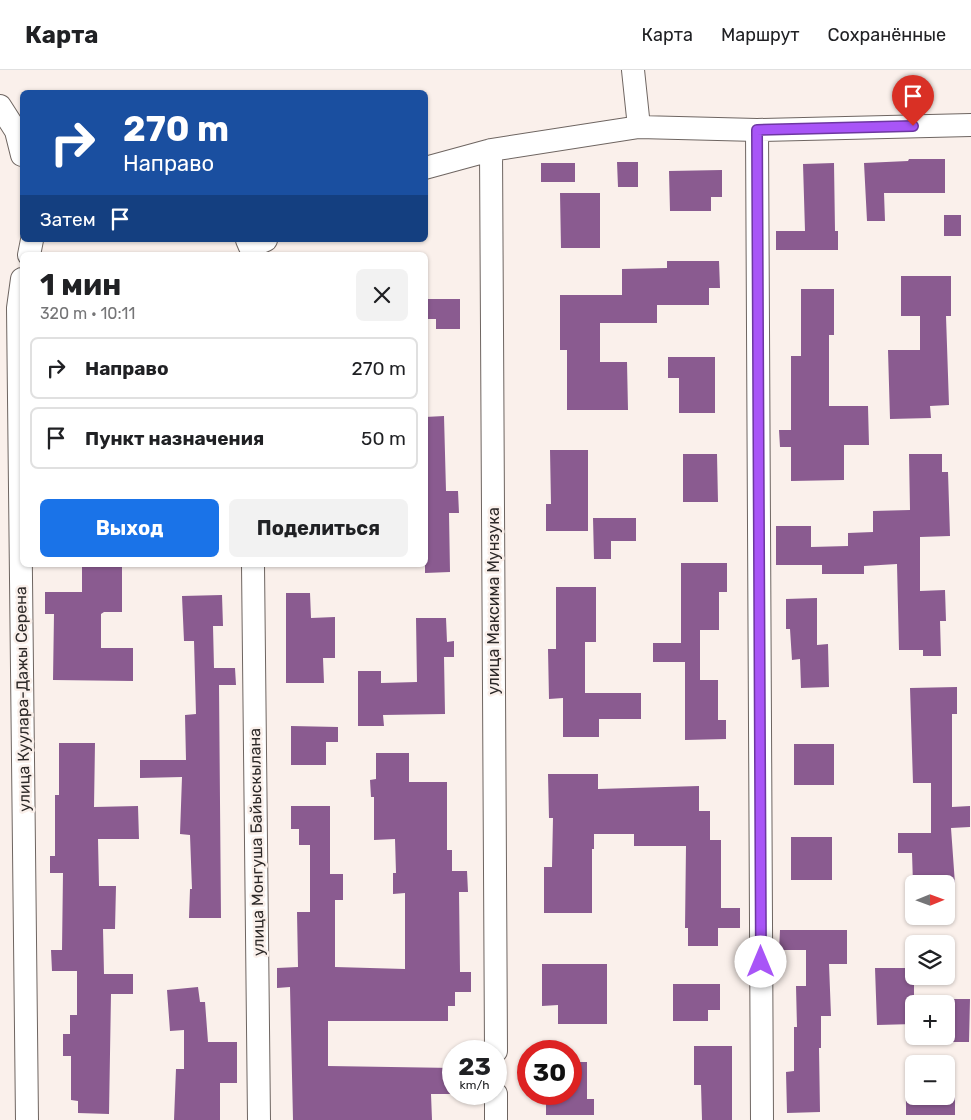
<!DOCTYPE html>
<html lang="ru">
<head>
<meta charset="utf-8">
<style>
  :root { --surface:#fff; --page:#f2f2f2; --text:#202124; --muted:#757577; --line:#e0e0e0; --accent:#1a73e8 }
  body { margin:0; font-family:Rubik,sans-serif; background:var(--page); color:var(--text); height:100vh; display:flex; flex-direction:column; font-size:19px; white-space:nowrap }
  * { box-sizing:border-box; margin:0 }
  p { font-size:16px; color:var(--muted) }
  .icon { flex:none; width:28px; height:28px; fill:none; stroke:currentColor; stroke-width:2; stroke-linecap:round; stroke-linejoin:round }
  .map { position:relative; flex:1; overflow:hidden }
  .side { position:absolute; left:20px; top:182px; width:408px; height:315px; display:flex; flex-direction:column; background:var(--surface); border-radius:8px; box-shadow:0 1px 4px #0004 }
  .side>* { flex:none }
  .guide { position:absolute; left:20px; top:20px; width:408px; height:152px; border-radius:8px; box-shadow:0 1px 4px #0004; background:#1a4fa0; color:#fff; overflow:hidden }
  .needle { width:32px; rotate:89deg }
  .buttons { position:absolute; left:905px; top:805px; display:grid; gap:10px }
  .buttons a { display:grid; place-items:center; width:50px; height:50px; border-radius:8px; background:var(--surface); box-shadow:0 1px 4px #0004; font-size:25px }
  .speed { position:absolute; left:442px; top:970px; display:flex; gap:10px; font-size:25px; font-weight:700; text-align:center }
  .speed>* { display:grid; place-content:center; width:65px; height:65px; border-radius:50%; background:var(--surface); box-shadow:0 1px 4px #0004; line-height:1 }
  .speed small { font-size:12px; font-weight:400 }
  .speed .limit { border:8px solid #d22; background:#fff; color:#111 }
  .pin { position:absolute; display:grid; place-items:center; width:42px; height:42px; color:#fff; margin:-51px -21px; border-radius:50% 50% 50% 0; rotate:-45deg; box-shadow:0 0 5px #0007 }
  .pin .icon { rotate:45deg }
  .me { position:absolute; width:55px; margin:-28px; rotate:0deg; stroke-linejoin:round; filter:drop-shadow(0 0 4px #0008) }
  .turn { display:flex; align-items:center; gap:18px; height:105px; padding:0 20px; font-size:22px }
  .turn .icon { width:65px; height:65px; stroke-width:2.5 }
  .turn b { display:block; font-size:35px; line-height:42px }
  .then { display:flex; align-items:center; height:48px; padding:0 20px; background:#0003; gap:10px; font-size:19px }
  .round { display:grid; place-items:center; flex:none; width:52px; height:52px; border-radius:8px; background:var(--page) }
  .overview { display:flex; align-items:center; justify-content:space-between; height:85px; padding:0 20px }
  h1 { font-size:30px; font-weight:700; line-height:38px }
  .action { display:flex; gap:10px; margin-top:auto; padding:10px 20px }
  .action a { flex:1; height:58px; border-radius:8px; background:var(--accent); color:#fff; font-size:20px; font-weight:700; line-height:58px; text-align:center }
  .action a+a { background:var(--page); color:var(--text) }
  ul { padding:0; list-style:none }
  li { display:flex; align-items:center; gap:15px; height:62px; margin:0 10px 8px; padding:0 10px; border:2px solid var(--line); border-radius:8px }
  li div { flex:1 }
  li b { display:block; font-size:19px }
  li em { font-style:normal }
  header { display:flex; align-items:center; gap:30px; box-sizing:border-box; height:70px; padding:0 25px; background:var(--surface); border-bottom:1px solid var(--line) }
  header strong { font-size:24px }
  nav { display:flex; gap:28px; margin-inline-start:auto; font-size:18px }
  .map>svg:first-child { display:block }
  .building { fill:#8a5b90 }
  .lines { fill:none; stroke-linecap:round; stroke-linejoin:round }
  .minor-casing { stroke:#6e6561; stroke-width:24 }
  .minor { stroke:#fff; stroke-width:22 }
  .route-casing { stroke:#6d37a1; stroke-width:12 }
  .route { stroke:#a855f7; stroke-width:9 }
  .labels { text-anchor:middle; stroke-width:5; stroke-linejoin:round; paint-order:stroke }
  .street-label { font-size:16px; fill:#2d2928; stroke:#faf0eb }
</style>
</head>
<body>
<header>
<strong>Карта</strong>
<nav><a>Карта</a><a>Маршрут</a><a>Сохранённые</a></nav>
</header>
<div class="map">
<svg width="971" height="1050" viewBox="0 0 971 1050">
  <rect width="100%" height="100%" fill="#faf0eb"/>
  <!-- building -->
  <path class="building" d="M909,89h36v34h-61l1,28h-18l-3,-58 44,-2z
    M617,92h21v25h-20z
    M541,93h34v19h-34z
    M834,93l1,68h3v19h-62v-19h29l-2,-67z
    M722,100v27h-11v14h-41l-1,-40z
    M560,123h40v55h-39z
    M944,145h17v21h-17z
    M667,191h52l1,27h-11v17h-52v18h-57v39h27l1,48h-61v-60h-7v-55h62v-26l45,-1z
    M901,206h50v40h-5l3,89 -19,1 1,12 -41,1 -2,-69h32v-34h-19z
    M801,219h33v46h-5v71h39l1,39h-25v35l-53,1v-34h-11l-1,-17h12v-74h10z
    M425,229h35v30h-24v-10h-11z
    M668,287h47v56h-36v-35h-11z
    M444,346l2,75h12l1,22h-10l1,59 -25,1v-156z
    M550,380h38v81h-42v-27h5z
    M683,384h34l1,48h-35z
    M909,384h33v18h6l2,64 -30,1v54l25,-1 1,31h-6l1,35h-18v-6h-24l-2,-86 -33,2v8h-42v-9h-46v-39h35v21l37,-1v-13l25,-1v-21l37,-1z
    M593,448h43v23h-25v18h-17z
    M681,493h46v29h-8v38h-19v50h18v40h8v19l-41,1v-78h-32v-19h28z
    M82,495h40v47h-18l-3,2v34h32v33l-80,-1 1,-66h-9v-22h37z
    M556,517h40v55h-11v51h56v26h-42v18h-36v-39l-14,1 -1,-50h8z
    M286,523h24l1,25 24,-1v41h-12l1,25h-38z
    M222,525l1,31h-10l1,42h21l1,17h-17l2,233h-32l1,-29h2l-2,-54 -10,-1 2,-57 -42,1v-18h46l-1,-45 11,-1 -2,-73h-10l-2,-45z
    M817,528v47l11,-1 1,43 -28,1 -1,-29 -8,1 -2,-31h-4v-30z
    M416,548h30l1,24 7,-1v16h-10l1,57 -62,1 1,11h-26v-55h23v12l36,-1z
    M957,617v27h-5v93l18,-1v21l-19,1 4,56h-42l-1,-31h-14v-20h33v-50h-18l-3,-95z
    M291,656l47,1v15h-12v23h-35z
    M59,673h36l-1,64 44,-1 1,33h-41l1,47h17l-1,43h-12l1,45h29v20h-22l-2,120 -31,-1v-12l-7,-1v-44h-8v-22h7v-19h7v-44h-25l-1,-21h11l1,-77h-13v-17h5v-61h4z
    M794,674h40v41h-40z
    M376,683h33v29h38v68h5v21h15l1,21h-9l1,80h11v20h-16v14h-7v15h-120v45l126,2v26h-23l1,26h-139l-3,-133 -13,1v-20l21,-1 -1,-55h13v-67h-11v-16h-8v-23h39v68h13v26h-8v67l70,2v-76l-12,1v-21h3l-1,-34 -21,1v-43h-3l-1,-17 6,-1z
    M548,704h50v15l101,-3v25h11v29h11v68h19v20h-22v18h-30v-18h-3l1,-82h-52v-12h-40v15h-2v64h-48v-46h8l1,-49h-4z
    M791,767h41v43h-41z
    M780,860h67v34h-18l2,52h-10v32h-2l1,64 -33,1 -1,-41 8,-1v-44h3l-1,-41h10v-36h-27z
    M542,894h65v60h-49v-19l-16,1z
    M875,898h39v56l-37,1z
    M673,914h47v26h-12v11h-35z
    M198,917l2,15h5l3,40h29v41h-17v37h-46l2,-51h8v-39l-14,1 -3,-41z
    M946,929h24l-1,43h-23z
    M694,976h38v74h-30l-1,-35h-7z
    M571,992h16v37h7v16h-48v-21h25z
    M906,1026h49v19h-49z"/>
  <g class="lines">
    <defs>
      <path id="minor" d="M633,0l6,57
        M0,36l16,25 6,24
        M757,60l5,990
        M491,80l5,901
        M425,98l66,-18 148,-23 118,3 214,-5
        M247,170l3,7 16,-7
        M29,185l3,-15
        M22,209l-4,29 9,812
        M253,495l6,555
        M496,1024v26"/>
    </defs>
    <!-- minor casing -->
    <use href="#minor" class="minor-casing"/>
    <!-- minor -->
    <use href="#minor" class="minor"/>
  </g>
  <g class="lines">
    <defs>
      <path id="route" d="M761,892l-4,-832 156,-4"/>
    </defs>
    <!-- route casing -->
    <use href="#route" class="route-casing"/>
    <!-- route -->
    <use href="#route" class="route"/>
  </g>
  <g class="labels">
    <!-- street labels -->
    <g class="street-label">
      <text transform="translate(493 531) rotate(-90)" y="6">улица Максима Мунзука</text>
      <text transform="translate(22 629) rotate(-91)" y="6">улица Куулара-Дажы Серена</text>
      <text transform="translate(256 772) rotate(-91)" y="6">улица Монгуша Байыскылана</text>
    </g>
  </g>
</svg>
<div class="buttons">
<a><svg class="needle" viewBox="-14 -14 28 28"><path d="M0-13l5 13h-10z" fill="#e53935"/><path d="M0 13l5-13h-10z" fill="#757577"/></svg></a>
<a><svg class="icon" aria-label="layers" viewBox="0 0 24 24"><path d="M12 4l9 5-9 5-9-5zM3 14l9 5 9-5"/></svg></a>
<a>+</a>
<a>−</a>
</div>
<div class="speed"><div>23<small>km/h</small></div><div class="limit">30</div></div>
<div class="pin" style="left:913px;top:56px;background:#d93025"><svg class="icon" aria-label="arrive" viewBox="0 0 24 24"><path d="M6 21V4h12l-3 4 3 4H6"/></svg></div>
<svg class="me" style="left:761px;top:892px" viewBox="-20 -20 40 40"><circle r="19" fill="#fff"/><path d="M0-13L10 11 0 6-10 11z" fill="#a855f7"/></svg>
<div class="guide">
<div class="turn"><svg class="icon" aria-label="right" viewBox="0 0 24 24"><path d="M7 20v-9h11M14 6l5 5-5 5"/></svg><div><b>270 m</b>Направо</div></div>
<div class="then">Затем<svg class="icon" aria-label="arrive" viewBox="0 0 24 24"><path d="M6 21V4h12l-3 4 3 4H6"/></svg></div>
</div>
<section class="side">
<div class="overview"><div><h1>1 мин</h1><p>320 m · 10:11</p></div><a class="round"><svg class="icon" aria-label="close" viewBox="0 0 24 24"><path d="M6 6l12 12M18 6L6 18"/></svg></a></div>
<ul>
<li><svg class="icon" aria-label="right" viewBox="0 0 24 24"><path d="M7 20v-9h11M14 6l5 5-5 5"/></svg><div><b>Направо</b></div><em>270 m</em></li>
<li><svg class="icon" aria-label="arrive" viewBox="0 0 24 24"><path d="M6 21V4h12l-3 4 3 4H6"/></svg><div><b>Пункт назначения</b></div><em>50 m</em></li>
</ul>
<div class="action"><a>Выход</a><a>Поделиться</a></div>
</section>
</div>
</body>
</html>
